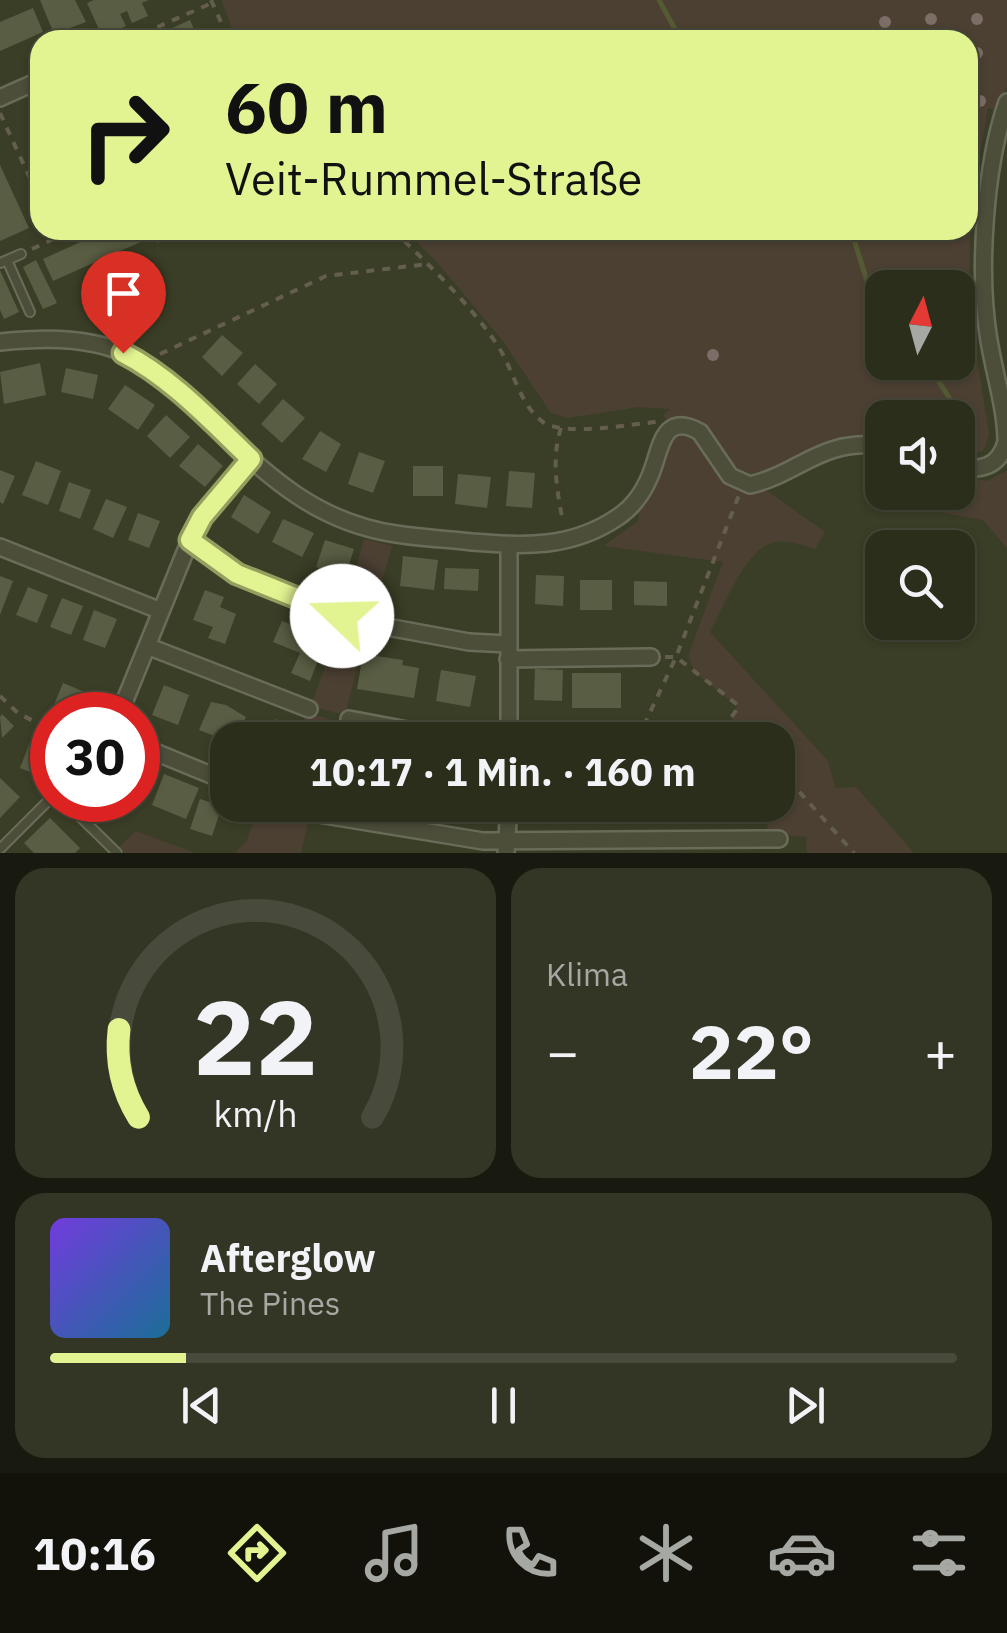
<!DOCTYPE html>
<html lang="de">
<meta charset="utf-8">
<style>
:root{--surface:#2c2e1c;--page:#343625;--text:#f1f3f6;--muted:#a6a8a3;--line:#484a3b;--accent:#e2f392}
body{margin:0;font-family:"IBM Plex Sans",sans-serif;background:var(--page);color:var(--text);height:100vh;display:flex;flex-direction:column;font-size:38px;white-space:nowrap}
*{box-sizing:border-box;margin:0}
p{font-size:32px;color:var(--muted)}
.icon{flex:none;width:55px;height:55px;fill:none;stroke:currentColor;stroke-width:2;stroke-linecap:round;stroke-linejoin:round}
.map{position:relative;height:853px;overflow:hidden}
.panel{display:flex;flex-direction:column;gap:15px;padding:15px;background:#18190f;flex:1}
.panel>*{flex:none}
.top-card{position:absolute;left:30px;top:30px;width:948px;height:210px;border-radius:30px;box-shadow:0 2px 8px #0004,0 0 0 2px var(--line);background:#e2f392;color:#111;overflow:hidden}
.needle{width:65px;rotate:6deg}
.controls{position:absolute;left:865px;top:270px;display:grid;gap:20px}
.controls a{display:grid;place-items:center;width:110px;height:110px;border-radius:20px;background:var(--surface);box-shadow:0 2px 8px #0004,0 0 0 2px var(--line);font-size:50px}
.speed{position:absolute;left:30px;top:692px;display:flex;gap:20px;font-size:50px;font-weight:700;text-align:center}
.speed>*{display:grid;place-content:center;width:130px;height:130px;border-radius:50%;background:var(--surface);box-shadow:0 2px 8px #0004,0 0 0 2px var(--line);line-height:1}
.speed .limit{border:15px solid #d22;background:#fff;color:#111}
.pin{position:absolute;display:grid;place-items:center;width:85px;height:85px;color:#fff;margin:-102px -42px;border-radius:50% 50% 50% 0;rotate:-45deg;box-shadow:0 0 10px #0007}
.pin .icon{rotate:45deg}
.me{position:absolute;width:110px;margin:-55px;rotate:291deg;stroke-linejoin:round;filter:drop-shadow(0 0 8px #0008)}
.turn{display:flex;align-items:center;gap:35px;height:210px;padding:0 30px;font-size:45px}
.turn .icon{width:130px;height:130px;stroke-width:2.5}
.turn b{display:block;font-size:70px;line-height:85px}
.big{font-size:75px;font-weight:700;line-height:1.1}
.panel .card{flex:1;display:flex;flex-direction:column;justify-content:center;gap:15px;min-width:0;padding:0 35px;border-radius:30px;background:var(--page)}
.panel .dial{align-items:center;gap:0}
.dial svg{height:260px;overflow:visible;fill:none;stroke:var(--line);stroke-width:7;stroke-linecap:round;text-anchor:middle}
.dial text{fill:var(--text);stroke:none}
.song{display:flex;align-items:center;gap:30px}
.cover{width:120px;height:120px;border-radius:15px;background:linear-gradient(135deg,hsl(260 70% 55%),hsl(200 70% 35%))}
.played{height:10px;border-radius:5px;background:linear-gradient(90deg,var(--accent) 15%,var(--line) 15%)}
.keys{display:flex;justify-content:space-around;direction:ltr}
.heat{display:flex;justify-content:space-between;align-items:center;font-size:55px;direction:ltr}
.panel .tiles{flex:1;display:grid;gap:15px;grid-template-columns:1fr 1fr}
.card:last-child{grid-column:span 2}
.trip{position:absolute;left:210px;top:722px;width:585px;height:100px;border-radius:30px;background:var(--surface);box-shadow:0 2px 8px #0004,0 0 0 2px var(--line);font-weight:700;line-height:100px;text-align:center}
.tabs{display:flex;height:160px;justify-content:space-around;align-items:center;background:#12120b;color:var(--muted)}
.tabs .icon{width:70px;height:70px}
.tabs .current{color:var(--accent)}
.tabs b{font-size:45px;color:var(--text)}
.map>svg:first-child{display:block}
</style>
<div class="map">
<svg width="1007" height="853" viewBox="0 0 1007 853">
<rect width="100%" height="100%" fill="#3b3e26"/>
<!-- green -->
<path fill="#4c4033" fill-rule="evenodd" d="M221 0H1007V87L997 110 988 108 970 212 969 308 989 435 983 451 975 453 958 447V418H882V439L866 436 840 439 757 473 767 491 825 532 815 549C802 545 789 540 775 542 746 547 723 608 710 632L828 761 835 788 856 787 914 853H807L806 837 768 834 766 805H778V740H751L731 718 737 706 695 672 688 656 723 562 604 546 638 521 640 504 660 470 673 435C690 435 703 446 719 451L669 422 663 415 670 409 639 407 568 418 551 413 503 341 435 260 405 230H968V40H237ZM882 288H958V362H882Z
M1007 471V548L983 520 934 511 918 513 907 498 909 493 958 492V475L987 481Z
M364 539 392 546 371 619 344 611Z
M342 620 367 628 345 715 311 706Z
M307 713 345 723 341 740H295Z
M261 805 281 808 282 805H312L301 853H235L246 842Z
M136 831 195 853H125L119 847Z"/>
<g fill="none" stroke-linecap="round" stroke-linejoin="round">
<!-- stream -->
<path stroke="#545a33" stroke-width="5" d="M659 0 681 40
M851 230 866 278 882 309
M926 362 973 434"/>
</g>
<!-- building -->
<path fill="#595d43" d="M40 0H75L86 22 54 34Z
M94 0H149L142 3 148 16 132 23 127 11 120 14 126 26 102 36 87 3Z
M33 8 43 32 0 51V22Z
M190 20 199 40H156L154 36Z
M0 165 29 228 0 241Z
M107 230H140L145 240 53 281 43 259Z
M152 230H187L157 243Z
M36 260 57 303 43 309 23 267Z
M0 270 19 312 4 319 0 310Z
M222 335 243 353 222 376 202 357Z
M40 363 46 395 4 404 0 372Z
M255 364 277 384 259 404 237 384Z
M66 368 98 375 93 399 61 392Z
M125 385 155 405 138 430 108 409Z
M283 399 305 418 282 443 261 424Z
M166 415 190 437 170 458 147 436Z
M320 431 341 444 326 472 302 459Z
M198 444 223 466 205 487 179 466Z
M359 452 385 461 373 493 348 484Z
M36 461 61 471 48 505 22 495Z
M413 466H443V496H413Z
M0 470 15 476 3 504 0 502Z
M509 471 535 473 532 508 506 506Z
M458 474 491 477 487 508 455 504Z
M69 482 91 490 80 519 59 511Z
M244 495 271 512 258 534 231 517Z
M106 499 127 507 113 538 93 529Z
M138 513 160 521 149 548 128 540Z
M283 519 314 533 302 557 272 542Z
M325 540 354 549 345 577 316 567Z
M403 556 438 560 434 590 400 586Z
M445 568 479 569 478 591 444 589Z
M536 575 564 576 563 606 535 604Z
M0 576 13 581 0 615Z
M580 580H612V610H580Z
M634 581 667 582V606L634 605Z
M28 587 48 595 37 623 16 615Z
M205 590 224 597 220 607 236 614 225 644 208 638 213 627 193 620Z
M62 598 83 606 71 635 50 627Z
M94 610 117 619 105 648 83 640Z
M282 621 308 631 304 640 323 648 310 681 291 673 300 653 273 642Z
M363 654 403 660 402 665 419 668 414 698 357 689Z
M535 669 563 670 562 701 534 700Z
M441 670 476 676 470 707 436 701Z
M572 673H621V708H572Z
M63 683 92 695 83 715 54 705Z
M164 685 189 695 178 725 152 715Z
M211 702 226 705 246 717 235 740 228 741 199 730Z
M2 714 14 726 2 738 0 717Z
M276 719 296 728 291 740H267Z
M676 725 705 726V740H675Z
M32 737 52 745 49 780 20 768Z
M164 774 199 788 186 819 152 805Z
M0 778 20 797 0 818Z
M200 799 222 806 212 836 190 829Z
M50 818 80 848 75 853H34L24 843Z"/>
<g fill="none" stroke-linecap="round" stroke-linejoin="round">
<!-- service casing -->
<g stroke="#696c58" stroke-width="12">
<path id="service" d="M7 260 30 312
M0 263 21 254
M63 800 117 853
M0 849 52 797"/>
</g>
<!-- minor casing -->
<g stroke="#696c58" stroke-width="20">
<path id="minor" d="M0 98 40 80
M0 342C46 337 100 336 141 362 160 374 177 391 194 406 257 464 306 521 396 534 421 538 446 539 472 542 525 546 571 549 618 517 633 507 643 493 650 476 661 451 661 410 700 432L730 476 750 485C800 473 822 438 882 446
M958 467C981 471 999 467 1006 442 1006 407 993 370 988 334 978 268 985 165 1007 102
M190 540 237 574 342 616
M0 547 161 611
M371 624 469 642 508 644
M147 646 309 709
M508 659 651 657
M119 715 190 540 203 517 251 459
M349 719 450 738 509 739
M509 740V545
M138 745 228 782
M312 813 483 841 779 839
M506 853 509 805"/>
</g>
<!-- path -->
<path stroke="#645e4f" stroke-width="4" stroke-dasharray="8 8" stroke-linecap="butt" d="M211 0 229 40
M128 40 212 3
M0 113 40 200
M393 230C429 265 468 302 496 343 513 367 519 405 543 422 564 437 630 424 657 422
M32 249 73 230
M160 354 326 276 428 264
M561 428C551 459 557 491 563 522
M665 657H676L739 706 731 718 752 740
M0 696 18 713 52 731
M637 740 676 657 739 495
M778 768 854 853"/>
<!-- service -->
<use href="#service" stroke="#4c4e3a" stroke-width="8"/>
<!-- minor -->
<use href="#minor" stroke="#4c4e3a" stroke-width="15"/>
</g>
<!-- trees -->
<g fill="#7c6d66">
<circle cx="931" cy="19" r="6"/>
<circle cx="977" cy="19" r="6"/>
<circle cx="885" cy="22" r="6"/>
<circle cx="977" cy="53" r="6"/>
<circle cx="980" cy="101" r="6"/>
<circle cx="713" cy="355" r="6"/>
</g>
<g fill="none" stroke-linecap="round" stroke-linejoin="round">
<!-- route casing -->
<g stroke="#939e5f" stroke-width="25">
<path id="route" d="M123 353C172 378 212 422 251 459L202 517 190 540 237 574 342 616"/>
</g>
<!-- route -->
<use href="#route" stroke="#e2f392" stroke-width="18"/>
</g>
</svg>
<div class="controls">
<a><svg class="needle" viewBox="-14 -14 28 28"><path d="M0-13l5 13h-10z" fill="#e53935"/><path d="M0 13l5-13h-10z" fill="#a6a8a3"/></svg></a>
<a><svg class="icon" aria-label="sound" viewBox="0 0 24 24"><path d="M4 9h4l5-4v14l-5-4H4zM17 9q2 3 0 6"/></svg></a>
<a><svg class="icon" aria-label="search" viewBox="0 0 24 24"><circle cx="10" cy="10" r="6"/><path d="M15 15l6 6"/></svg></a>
</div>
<div class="speed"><div class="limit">30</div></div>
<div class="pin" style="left:123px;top:353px;background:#d93025"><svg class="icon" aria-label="arrive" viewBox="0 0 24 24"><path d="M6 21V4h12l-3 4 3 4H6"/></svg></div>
<svg class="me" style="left:342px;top:616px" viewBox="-20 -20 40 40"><circle r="19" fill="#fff"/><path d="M0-13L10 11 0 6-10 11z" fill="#e2f392"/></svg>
<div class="trip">10:17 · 1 Min. · 160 m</div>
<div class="top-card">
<div class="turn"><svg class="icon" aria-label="right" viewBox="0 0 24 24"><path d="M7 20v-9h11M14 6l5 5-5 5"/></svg><div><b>60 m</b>Veit-Rummel-Straße</div></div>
</div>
</div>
<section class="panel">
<div class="tiles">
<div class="card dial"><svg viewBox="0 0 100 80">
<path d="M14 69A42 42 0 1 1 86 69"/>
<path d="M14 69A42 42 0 0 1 8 42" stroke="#e2f392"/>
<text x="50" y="56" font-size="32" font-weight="700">22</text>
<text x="50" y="72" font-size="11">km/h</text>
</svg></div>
<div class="card"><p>Klima</p>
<div class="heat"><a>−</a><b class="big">22°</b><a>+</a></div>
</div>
<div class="card">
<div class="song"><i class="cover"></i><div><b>Afterglow</b><p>The Pines</p></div></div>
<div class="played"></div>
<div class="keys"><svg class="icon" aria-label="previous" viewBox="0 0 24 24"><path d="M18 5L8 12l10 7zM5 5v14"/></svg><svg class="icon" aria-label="pause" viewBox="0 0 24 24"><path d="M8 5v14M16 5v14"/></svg><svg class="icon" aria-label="next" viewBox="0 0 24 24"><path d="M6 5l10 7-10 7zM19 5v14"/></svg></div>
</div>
</div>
</section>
<nav class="tabs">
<b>10:16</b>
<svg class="icon current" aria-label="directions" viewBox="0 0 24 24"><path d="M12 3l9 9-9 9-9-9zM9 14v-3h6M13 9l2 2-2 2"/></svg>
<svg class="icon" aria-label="music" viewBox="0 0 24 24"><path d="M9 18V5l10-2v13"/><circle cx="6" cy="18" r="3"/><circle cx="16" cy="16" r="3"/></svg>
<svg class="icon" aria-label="phone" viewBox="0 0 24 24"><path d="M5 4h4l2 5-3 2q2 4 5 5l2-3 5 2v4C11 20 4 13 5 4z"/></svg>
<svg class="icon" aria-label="climate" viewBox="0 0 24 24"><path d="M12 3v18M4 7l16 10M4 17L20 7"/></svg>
<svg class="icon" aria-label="car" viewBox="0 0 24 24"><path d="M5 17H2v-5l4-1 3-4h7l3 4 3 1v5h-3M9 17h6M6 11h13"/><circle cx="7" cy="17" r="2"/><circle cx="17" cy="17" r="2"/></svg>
<svg class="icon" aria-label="filters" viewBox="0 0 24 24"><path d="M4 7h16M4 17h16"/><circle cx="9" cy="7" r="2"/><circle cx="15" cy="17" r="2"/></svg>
</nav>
